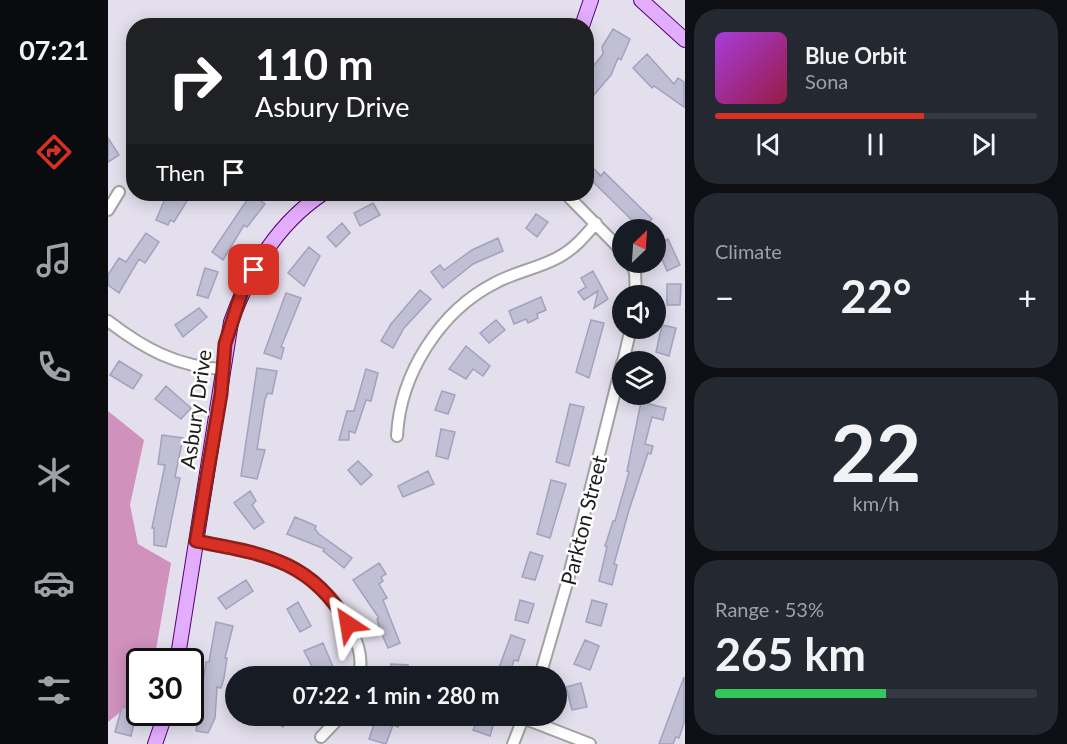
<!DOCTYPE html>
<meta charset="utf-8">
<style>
:root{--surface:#171b24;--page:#242831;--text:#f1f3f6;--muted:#9ea1a6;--line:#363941;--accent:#d93025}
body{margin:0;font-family:Lato,sans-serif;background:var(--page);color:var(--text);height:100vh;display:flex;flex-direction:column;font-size:22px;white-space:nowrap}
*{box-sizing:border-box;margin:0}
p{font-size:20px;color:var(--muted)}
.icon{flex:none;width:33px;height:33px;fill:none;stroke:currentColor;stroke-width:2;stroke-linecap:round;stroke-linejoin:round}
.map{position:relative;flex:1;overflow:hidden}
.sheet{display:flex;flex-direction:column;gap:9px;padding:9px;background:#0d0f14;width:382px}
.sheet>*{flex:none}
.guide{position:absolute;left:18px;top:18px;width:468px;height:183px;border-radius:24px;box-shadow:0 3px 15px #0003;background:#202124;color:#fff;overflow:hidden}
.needle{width:39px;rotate:25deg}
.fabs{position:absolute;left:504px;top:219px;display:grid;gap:12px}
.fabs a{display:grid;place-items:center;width:54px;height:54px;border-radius:50%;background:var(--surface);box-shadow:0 3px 15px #0003;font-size:30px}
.speed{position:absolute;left:18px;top:648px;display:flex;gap:12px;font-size:30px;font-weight:700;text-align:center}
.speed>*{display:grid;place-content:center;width:78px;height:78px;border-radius:50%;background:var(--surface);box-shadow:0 3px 15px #0003;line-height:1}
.speed .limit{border:3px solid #111;border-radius:9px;background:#fff;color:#111}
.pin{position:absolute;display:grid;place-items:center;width:51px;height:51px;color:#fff;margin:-26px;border-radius:12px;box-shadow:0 3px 9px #0006}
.me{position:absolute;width:66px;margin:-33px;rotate:327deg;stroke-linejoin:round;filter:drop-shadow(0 0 4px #0008)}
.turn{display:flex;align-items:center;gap:21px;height:126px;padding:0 30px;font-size:27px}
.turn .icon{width:78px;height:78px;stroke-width:2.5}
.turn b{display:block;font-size:42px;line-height:51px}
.then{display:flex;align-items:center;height:57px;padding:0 30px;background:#0003;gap:12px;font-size:22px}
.big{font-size:45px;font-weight:700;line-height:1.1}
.sheet .tile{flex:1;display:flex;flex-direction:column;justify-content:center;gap:9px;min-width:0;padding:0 21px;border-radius:24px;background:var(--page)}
.sheet .dial{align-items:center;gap:0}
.dial b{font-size:78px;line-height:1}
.song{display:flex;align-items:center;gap:18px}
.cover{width:72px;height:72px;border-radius:9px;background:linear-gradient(135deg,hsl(280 70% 55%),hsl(340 70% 35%))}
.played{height:6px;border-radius:3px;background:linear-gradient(90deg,var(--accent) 65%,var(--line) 65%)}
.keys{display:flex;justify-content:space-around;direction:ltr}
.heat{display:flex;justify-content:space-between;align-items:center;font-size:33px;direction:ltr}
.charge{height:9px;border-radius:4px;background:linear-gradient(90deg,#34c759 53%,var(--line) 0)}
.trip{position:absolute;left:117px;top:666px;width:342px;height:60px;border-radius:30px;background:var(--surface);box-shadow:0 3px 15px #0003;font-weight:700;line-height:60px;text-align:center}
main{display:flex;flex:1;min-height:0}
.dock{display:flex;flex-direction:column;width:108px;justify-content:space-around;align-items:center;background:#090b0e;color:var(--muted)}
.dock .icon{width:42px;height:42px}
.dock .active{color:var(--accent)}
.dock b{font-size:27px;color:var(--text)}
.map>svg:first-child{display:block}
</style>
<main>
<nav class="dock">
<b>07:21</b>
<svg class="icon active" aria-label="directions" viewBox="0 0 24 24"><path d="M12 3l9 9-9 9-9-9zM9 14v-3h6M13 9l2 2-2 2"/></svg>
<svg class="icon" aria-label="music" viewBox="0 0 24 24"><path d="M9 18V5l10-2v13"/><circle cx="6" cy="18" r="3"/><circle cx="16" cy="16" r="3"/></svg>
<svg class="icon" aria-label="phone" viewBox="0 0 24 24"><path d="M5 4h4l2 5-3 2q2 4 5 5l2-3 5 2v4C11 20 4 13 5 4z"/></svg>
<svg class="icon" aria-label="climate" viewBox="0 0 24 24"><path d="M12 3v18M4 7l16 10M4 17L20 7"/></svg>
<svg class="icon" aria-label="car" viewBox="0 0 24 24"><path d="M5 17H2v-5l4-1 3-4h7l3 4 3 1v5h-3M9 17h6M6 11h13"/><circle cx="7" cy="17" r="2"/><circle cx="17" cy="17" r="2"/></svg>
<svg class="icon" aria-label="filters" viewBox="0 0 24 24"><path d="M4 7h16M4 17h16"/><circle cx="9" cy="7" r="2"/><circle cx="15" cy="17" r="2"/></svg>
</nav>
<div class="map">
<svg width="577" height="744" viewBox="0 0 577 744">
<rect width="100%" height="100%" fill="#e3dfed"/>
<!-- forest -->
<path fill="#d091bc" d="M0 411 36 440 22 505 30 544 63 563 46 661 32 662 31 697 0 722Z"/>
<!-- building -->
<path fill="#c0bfd4" stroke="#a2a1c0" stroke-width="1.5" d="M505 29 522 39 513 60 510 58 503 75 485 96 478 90V75L495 54 494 47Z
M539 54 566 84 570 78 576 82V107L546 86 544 88 525 68Z
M0 138 11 155 0 162Z
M478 161 493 176 496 172 544 219 534 230 478 175Z
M59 194 79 201 66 222 62 220 60 225 48 220Z
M143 194 157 204 139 227 136 225 115 260 104 252Z
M265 203 272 215 252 226 246 213Z
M428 214 440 222 429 237 418 228Z
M234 223 242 233 228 247 219 237Z
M38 233 51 242 37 263 31 259 11 293 0 285V275L11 258 18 262Z
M390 238 395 251 365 264 335 288 323 272 332 265 336 270 364 250Z
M560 239 572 265 559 271 548 244Z
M201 247 212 256 196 286 180 273Z
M97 268 110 272 100 298 89 295Z
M485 271 500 299 486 308 490 291 476 300 470 292 478 287 473 278Z
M559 284H573L572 305H559Z
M312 290 323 299 296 328 285 348 273 341 283 324Z
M178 293 193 298 173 347 176 348 173 359 156 353Z
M433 297 438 310 429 314 430 318 420 323 418 319 406 324 401 311Z
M91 308 99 317 75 337 67 325Z
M388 320 397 330 381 343 372 333Z
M483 320 496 323 481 378 468 372Z
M554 325 568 328 561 356 548 352Z
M358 346 382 366 375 376 365 369 358 379 341 369Z
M11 361 34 375 25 389 2 375Z
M149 368 169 371 164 394 160 393 157 399 149 449 157 450 149 479 133 476Z
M258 369 270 373 263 401 258 400 247 433 241 431V440H231L239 411H246Z
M58 386 83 408 73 419 47 399Z
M334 391 347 395 340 414 327 410Z
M533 402 558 408 555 420 544 417 537 444 545 446 543 454 540 453 521 510 506 564 509 565 504 585 491 581 499 547 497 546 505 521H507L521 472 519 471Z
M462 404 476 407 461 466 448 462Z
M333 429 347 432 340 459 328 456Z
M54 435 75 438 67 477 72 478 58 547 46 545V528H44L57 465 50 464Z
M250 461 264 475 253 485 240 470Z
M320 471 326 484 295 497 290 486Z
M443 480 458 484 442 538 429 534Z
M142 491 148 501 144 505 156 522 146 529 126 503Z
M187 517 208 526 207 529 211 534 244 558 236 568 215 551 217 549 179 534Z
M422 552 435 556 427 580 414 577Z
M271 563 278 574 273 577 275 581 271 584 279 598 275 600 292 643 280 648 272 630 269 619 271 618 245 580Z
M138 580 145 591 118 609 110 598Z
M412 600 426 604 420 623 407 620Z
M484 600 499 604 493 626 478 622Z
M190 602 203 626 192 632 179 609Z
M108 622 125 626 117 658H119L116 678 113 688 109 687 107 718 100 733 88 731 98 662H101Z
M403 635 417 640 410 661 406 660 401 676H388Z
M477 640 491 646 482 670 466 664Z
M215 643 228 674 223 676H209L196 651Z
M283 664 300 665 299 676H282Z
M576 677V723L571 738 568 737 565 744H551Z
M473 683 479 707 464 710 458 687Z
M14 707 29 711 23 736 7 732Z
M159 716H183L175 727Z
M269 716H294L290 727 285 725 278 744 261 739Z
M371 716H388L382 736 365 730Z"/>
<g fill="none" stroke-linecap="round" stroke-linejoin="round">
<!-- street casing -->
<g stroke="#a2a2a2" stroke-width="14">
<path id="street" d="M458 194 514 251
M0 210 11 192
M522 262 527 272 528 296
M0 321C35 348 69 367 115 369
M515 362 523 328
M289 436C292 374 332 311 387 283 407 272 431 268 451 257 466 249 477 236 488 223
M88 541C151 554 203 559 238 620 248 639 256 654 251 676
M432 676 459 583 514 363
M415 718 482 744
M213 737 233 716
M405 744 416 716"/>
</g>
<!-- secondary casing -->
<g stroke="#540074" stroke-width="16">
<path id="secondary" d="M533 0 577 40
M474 26 483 0
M69 662 123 322C141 271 168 225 214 194
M47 744 58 712"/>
</g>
<!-- street -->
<use href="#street" stroke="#fff" stroke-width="10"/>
<!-- secondary -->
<use href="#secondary" stroke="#e3adfe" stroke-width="14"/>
</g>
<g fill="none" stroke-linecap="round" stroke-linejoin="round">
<!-- route casing -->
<g stroke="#8d1f18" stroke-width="15">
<path id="route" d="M146 270 134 291 117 344 113 394 88 541C156 554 203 560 240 624"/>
</g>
<!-- route -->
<use href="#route" stroke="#d93025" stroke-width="10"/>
</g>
<g text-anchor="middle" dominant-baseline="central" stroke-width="5" stroke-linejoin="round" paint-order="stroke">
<!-- street labels -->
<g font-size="21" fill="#1b1b1b" stroke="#fff">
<text transform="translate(87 409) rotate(-82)">Asbury Drive</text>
<text transform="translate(475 520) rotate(-76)">Parkton Street</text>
</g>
</g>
</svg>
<div class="fabs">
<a><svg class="needle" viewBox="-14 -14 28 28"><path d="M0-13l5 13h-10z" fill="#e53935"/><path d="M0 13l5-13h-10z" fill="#9ea1a6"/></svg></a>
<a><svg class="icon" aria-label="sound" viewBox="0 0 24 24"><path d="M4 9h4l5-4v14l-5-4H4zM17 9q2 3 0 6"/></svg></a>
<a><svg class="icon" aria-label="layers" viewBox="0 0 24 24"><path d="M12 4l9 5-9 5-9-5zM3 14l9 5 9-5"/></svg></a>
</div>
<div class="speed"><div class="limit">30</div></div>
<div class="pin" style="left:146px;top:270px;background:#d93025"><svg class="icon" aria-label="arrive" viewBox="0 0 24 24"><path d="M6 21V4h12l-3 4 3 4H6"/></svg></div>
<svg class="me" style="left:240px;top:624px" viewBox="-20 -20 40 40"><path d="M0-17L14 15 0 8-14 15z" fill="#d93025" stroke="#fff" stroke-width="4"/></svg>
<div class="trip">07:22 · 1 min · 280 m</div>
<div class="guide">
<div class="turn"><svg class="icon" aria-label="right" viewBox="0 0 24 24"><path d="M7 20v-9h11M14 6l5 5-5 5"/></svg><div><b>110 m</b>Asbury Drive</div></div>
<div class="then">Then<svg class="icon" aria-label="arrive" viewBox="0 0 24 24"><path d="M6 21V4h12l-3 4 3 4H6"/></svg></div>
</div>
</div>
<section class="sheet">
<div class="tile">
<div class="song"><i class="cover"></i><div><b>Blue Orbit</b><p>Sona</p></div></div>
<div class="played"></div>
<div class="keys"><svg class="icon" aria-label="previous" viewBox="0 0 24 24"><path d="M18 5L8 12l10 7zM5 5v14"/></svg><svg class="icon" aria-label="pause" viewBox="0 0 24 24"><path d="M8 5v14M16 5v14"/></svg><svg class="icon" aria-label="next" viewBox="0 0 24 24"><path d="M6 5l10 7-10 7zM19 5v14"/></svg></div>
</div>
<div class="tile"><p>Climate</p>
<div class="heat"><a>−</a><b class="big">22°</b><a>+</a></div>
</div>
<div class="tile dial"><b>22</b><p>km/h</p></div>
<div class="tile"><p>Range · 53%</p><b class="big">265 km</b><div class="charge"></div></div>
</section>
</main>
